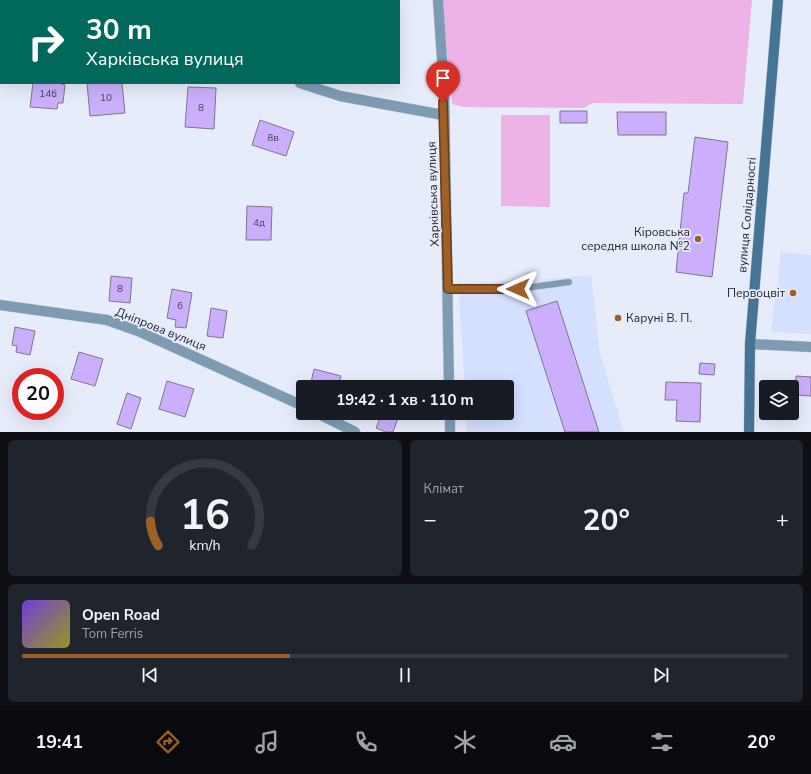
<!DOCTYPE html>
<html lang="uk">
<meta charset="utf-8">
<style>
:root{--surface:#171b24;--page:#20242c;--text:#f1f3f6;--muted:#9ea1a6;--line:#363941;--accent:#9f6027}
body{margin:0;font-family:"Nunito Sans",sans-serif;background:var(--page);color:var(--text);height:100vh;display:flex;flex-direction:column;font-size:15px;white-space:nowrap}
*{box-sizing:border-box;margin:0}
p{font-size:13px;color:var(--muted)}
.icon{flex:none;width:22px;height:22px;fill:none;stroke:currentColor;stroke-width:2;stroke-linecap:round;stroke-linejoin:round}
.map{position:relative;height:432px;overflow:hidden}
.sheet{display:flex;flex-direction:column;gap:8px;padding:8px;background:#0d0f14;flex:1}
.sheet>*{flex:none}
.hud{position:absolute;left:0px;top:0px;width:400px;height:84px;box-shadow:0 4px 16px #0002;background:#00695c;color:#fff;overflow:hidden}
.controls{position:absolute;left:759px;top:380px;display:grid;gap:8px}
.controls a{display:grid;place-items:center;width:40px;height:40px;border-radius:4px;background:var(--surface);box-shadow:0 4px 16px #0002;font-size:20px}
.speed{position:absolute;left:12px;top:368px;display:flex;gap:8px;font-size:20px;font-weight:700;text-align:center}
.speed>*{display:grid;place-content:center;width:52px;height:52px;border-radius:50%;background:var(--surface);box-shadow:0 4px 16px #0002;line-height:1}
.speed .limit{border:6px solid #d22;background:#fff;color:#111}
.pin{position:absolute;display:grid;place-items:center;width:34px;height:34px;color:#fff;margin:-41px -17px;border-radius:50% 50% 50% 0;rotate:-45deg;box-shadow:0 0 4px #0007}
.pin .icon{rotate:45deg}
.me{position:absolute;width:44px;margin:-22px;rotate:270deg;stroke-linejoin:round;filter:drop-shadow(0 0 3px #0008)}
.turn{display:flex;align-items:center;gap:14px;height:84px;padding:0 20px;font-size:18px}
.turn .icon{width:52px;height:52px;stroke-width:2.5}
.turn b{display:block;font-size:28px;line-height:34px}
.big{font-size:30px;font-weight:700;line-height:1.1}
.sheet .tile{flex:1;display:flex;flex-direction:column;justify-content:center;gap:6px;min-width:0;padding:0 14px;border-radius:6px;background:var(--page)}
.sheet .dial{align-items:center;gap:0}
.dial svg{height:104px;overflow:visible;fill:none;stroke:var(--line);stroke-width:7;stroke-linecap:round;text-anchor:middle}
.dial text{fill:var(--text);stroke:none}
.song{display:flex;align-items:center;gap:12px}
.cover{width:48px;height:48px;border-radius:6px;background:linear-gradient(135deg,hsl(260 70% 55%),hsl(60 70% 35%))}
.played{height:4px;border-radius:2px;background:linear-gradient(90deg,var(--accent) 35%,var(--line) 35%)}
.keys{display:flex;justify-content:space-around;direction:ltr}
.heat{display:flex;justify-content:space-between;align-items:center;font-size:22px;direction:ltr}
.sheet .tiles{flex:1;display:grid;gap:8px;grid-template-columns:1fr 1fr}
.tile:last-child{grid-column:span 2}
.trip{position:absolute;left:296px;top:380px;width:218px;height:40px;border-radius:4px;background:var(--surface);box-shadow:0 4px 16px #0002;font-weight:700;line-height:40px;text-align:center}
.dock{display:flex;height:64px;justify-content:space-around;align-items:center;background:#090b0e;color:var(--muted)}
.dock .icon{width:28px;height:28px}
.dock .on{color:var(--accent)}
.dock b{font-size:18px;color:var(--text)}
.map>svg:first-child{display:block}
</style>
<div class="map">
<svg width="811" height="432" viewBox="0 0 811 432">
<rect width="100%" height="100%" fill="#e7ecfb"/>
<!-- built -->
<path fill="#d5dffe" d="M781 252 811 255V334L771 332Z
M591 275 600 353 624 432H467L466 413H507V387H465L458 283 523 281Z"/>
<!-- green -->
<path fill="#edb2e6" d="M442 0H752L743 104 592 103 584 108 463 107 452 104Z
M501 115H550V207L501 206Z"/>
<!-- building -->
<path fill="#cbaffc" stroke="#7e778c" d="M33 83H59L65 85 63 103H58L57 109 30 107Z
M87 83H122L125 113 90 116Z
M188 87 216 88 214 129 185 127Z
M560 111H587V123H560Z
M617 112H666V135H618Z
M260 120 294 132 286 156 252 145Z
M695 137 728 142 712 277 676 272 684 193H688Z
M247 206 272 207 271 240H246Z
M111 276 132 278 130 303 109 301Z
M172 289 192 293 186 328 175 327 176 320 167 318Z
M557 301 599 432H565L526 311Z
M211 308 227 311 223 338 207 336Z
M15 327 35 331 30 355 16 352 17 346 12 345Z
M79 352 103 359 95 386 71 379Z
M700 363 715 364 714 375 699 374Z
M314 369 341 376 338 387H310Z
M796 376 811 377V396L795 395Z
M167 381 194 389 185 417 159 409Z
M666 382 701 383 700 422 676 421 677 400H665Z
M127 393 141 398 131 429 117 424Z
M382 413H400L393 432H386L376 428Z"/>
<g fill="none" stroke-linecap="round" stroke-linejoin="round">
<!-- service casing -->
<g stroke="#c3c7d5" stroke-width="7">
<path id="service" d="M18 0 19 1
M260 1V0
M448 289H518L569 282"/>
</g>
<!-- minor casing -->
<g stroke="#c3c7d5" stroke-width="11">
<path id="minor" d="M438 0 444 89 449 387
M0 27H1
M300 83 340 96 443 115
M0 305 107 320 138 331 303 406
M750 344 811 347
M317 413 355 432
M450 432V413"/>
</g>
<!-- secondary casing -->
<g stroke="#c3c7d5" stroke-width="11">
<path id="secondary" d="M749 432 750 344 778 0"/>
</g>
<!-- service -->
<use href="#service" stroke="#7d9cb4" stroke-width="6"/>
<!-- minor -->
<use href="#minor" stroke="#7d9cb4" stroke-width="10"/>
<!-- secondary -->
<use href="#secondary" stroke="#457497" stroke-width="10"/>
</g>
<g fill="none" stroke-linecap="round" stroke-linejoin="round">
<!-- route casing -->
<g stroke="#673e19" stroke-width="10">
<path id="route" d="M443 102 448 289H518"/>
</g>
<!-- route -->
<use href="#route" stroke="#9f6027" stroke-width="7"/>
</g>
<!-- markers -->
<g fill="#9f6027" stroke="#e7ecfb" stroke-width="1.5">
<circle cx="698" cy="239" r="4"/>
<circle cx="793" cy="293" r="4"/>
<circle cx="618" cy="318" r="4"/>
</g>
<g text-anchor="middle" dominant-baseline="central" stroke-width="3.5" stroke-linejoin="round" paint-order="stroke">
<!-- number labels -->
<g font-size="10" fill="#49445e">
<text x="48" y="94">14б</text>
<text x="106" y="98">10</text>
<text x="201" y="108">8</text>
<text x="273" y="138">8в</text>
<text x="259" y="223">4д</text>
<text x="120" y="289">8</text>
<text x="180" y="306">6</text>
</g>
<!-- street labels -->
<g font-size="12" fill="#1e2129" stroke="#e7ecfb">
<text transform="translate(433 194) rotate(-92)">Харківська вулиця</text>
<text transform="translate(747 215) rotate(-85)">вулиця Солідарності</text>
<text transform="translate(161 329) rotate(22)">Дніпрова вулиця</text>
</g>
<!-- poi labels -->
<g font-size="12" fill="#1e2129" stroke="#e7ecfb" text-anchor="end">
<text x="690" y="232">Кіровська<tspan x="690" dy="14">середня школа №2</tspan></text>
<text x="785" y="293">Первоцвіт</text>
<text x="626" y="318" text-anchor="start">Каруні В. П.</text>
</g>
</g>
</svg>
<div class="controls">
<a><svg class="icon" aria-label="layers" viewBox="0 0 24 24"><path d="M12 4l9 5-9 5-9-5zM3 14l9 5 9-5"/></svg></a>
</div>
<div class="speed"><div class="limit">20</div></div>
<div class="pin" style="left:443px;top:102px;background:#d93025"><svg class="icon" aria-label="arrive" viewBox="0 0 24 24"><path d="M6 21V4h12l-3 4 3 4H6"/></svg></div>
<svg class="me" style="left:518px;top:289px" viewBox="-20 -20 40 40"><path d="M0-17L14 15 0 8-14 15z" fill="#9f6027" stroke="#fff" stroke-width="4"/></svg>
<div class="trip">19:42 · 1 хв · 110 m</div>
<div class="hud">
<div class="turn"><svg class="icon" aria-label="right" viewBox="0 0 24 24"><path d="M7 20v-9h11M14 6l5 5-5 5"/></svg><div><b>30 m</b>Харківська вулиця</div></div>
</div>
</div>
<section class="sheet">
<div class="tiles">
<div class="tile dial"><svg viewBox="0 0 100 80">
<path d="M14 69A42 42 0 1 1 86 69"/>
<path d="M14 69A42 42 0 0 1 8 50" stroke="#9f6027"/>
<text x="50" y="56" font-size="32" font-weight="700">16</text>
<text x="50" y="72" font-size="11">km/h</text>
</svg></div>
<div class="tile"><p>Клімат</p>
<div class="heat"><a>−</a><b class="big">20°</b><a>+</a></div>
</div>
<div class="tile">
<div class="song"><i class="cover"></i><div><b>Open Road</b><p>Tom Ferris</p></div></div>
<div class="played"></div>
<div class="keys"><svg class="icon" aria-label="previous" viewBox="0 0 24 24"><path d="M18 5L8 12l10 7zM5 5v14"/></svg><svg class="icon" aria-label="pause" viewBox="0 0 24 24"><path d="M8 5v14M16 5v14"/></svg><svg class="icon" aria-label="next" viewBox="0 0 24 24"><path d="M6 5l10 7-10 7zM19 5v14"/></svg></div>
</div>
</div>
</section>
<nav class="dock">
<b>19:41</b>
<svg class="icon on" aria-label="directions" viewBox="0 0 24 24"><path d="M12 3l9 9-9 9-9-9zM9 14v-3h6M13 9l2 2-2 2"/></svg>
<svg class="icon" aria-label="music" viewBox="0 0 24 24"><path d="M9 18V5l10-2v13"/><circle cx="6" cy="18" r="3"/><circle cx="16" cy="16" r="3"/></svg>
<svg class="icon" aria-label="phone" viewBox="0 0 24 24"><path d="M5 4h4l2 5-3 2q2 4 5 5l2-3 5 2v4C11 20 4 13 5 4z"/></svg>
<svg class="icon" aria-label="climate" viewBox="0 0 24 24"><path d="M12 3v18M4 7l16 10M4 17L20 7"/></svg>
<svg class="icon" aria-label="car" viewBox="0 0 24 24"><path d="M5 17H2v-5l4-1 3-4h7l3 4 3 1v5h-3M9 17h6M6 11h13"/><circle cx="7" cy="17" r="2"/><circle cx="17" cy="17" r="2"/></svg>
<svg class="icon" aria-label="filters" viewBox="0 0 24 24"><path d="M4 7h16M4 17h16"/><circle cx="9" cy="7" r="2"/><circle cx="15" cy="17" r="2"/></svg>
<b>20°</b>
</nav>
